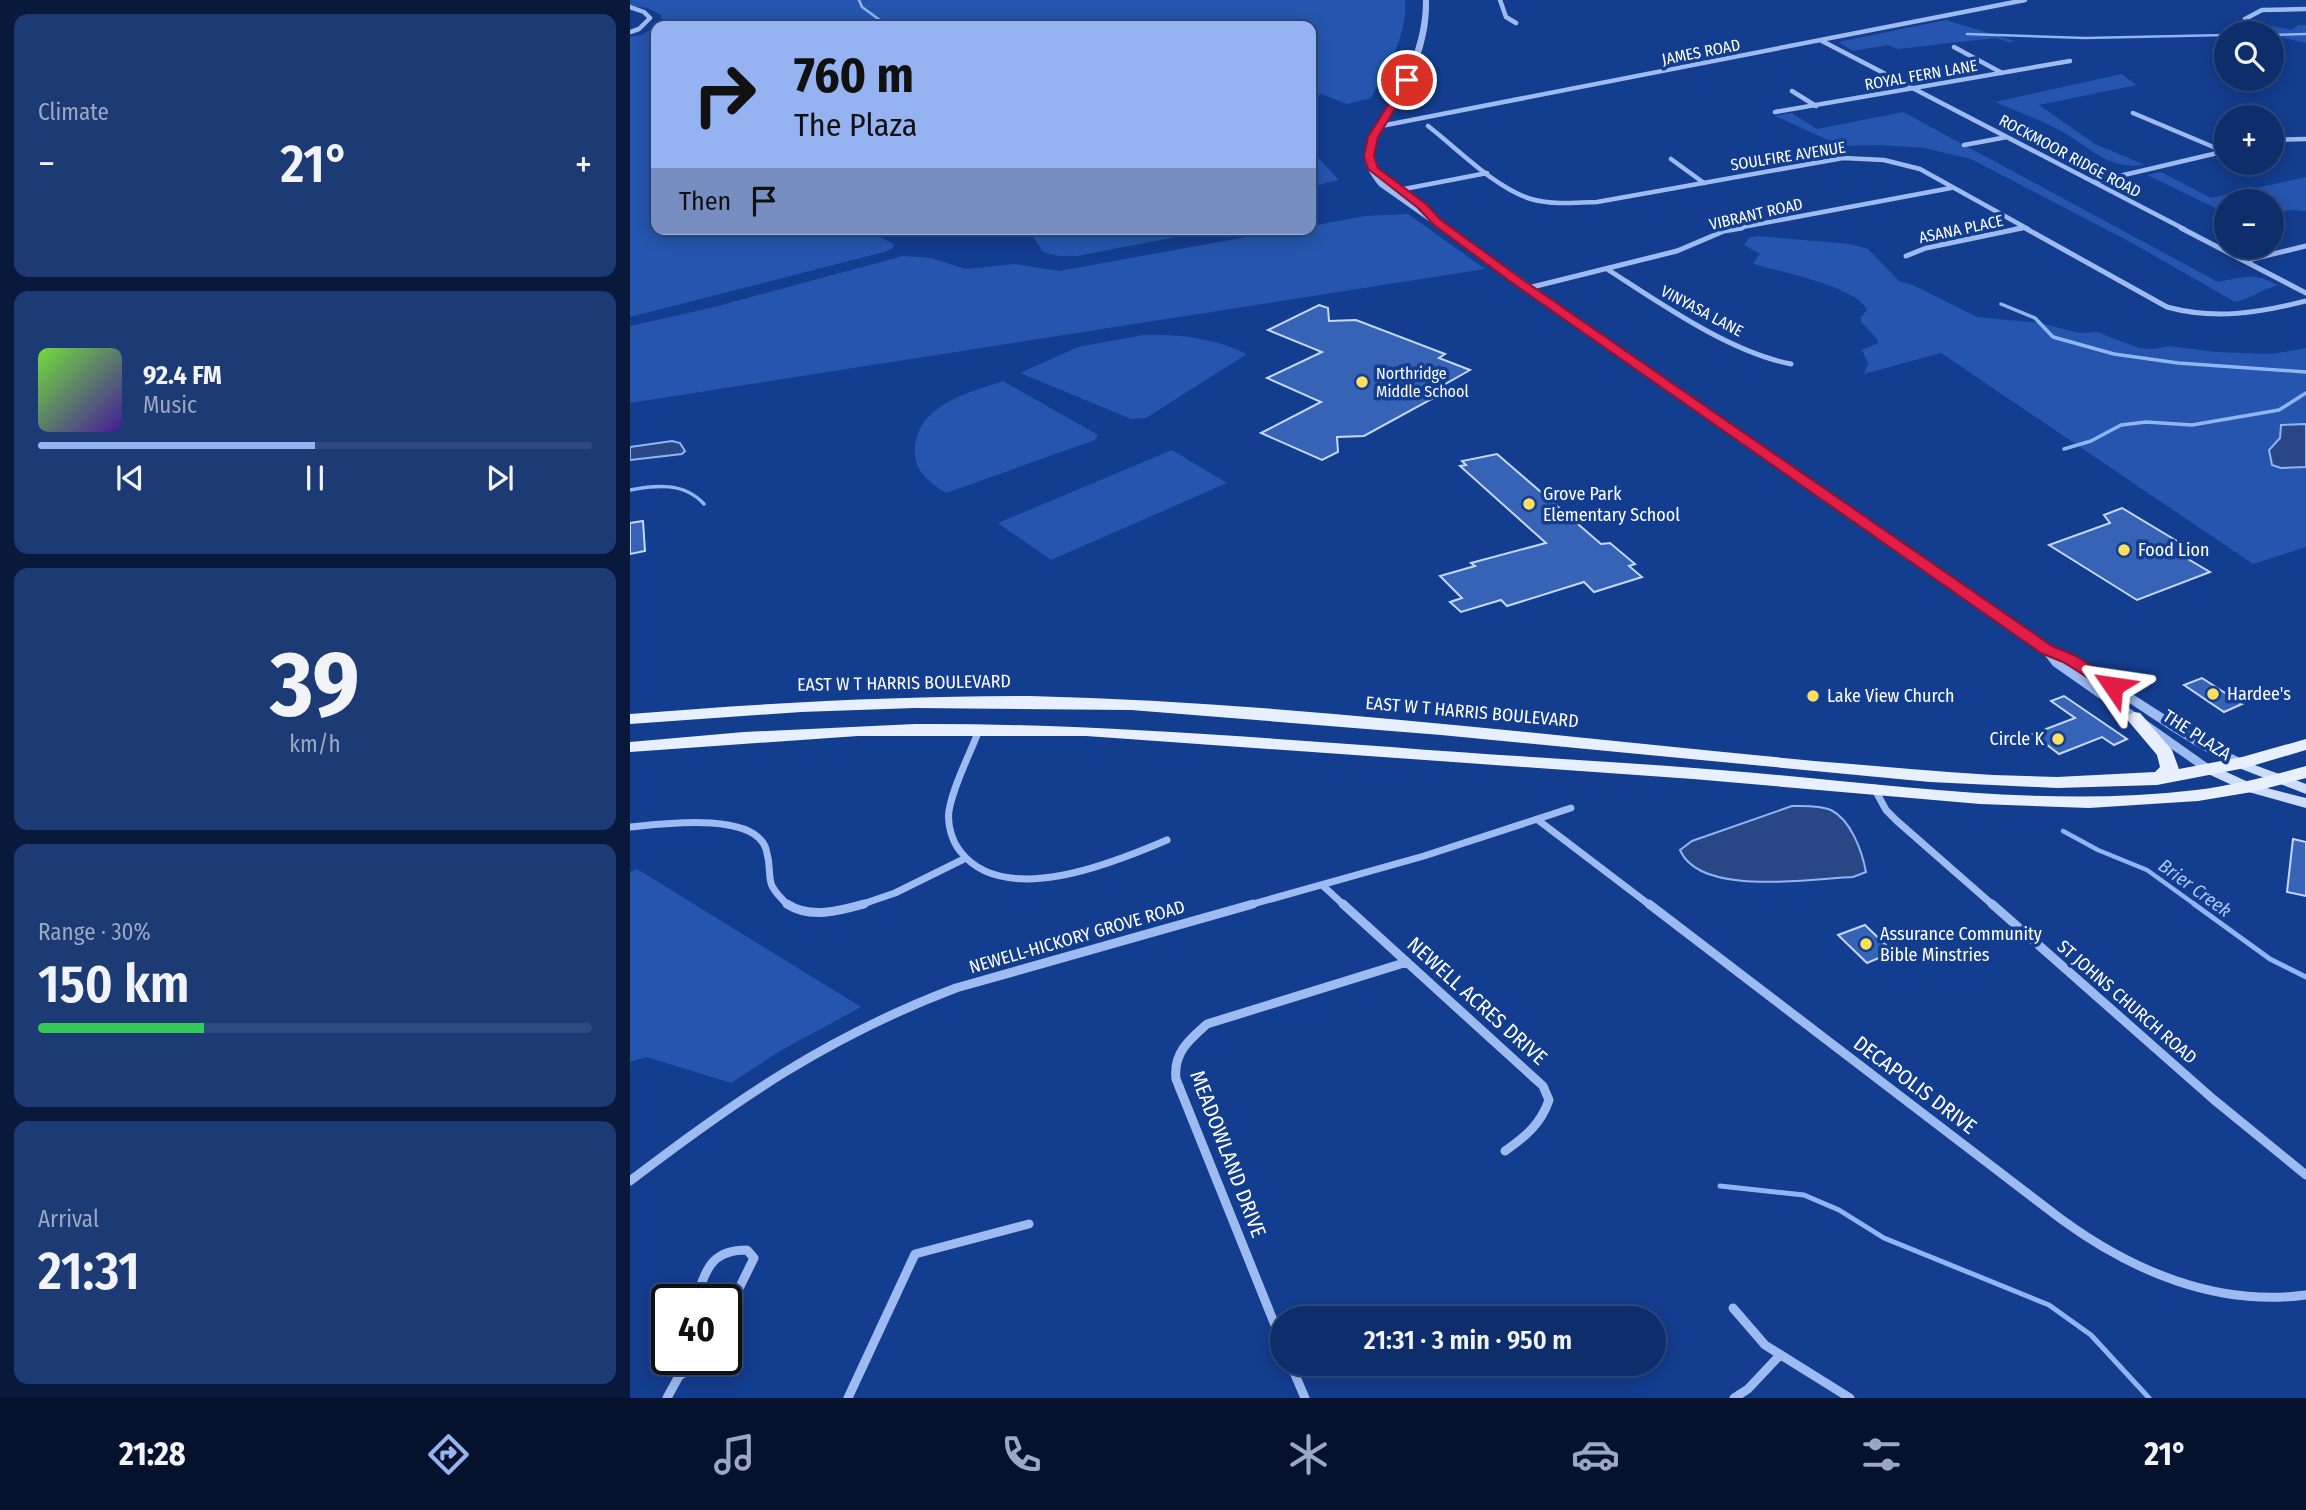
<!DOCTYPE html>
<meta charset="utf-8">
<style>
:root{--surface:#0e2e6b;--page:#1c3a73;--text:#f1f3f6;--muted:#9ba8c1;--line:#2e4a7e;--accent:#95b2f1}
body{margin:0;font-family:"Fira Sans Condensed",sans-serif;background:var(--page);color:var(--text);height:100vh;display:flex;flex-direction:column;font-size:26px;white-space:nowrap}
*{box-sizing:border-box;margin:0}
p{font-size:23px;color:var(--muted)}
.icon{flex:none;width:38px;height:38px;fill:none;stroke:currentColor;stroke-width:2;stroke-linecap:round;stroke-linejoin:round}
.map{position:relative;flex:1;overflow:hidden}
.details{display:flex;flex-direction:column;gap:14px;padding:14px;background:#08193b;width:630px}
.details>*{flex:none}
.hud{position:absolute;left:21px;top:21px;width:665px;height:214px;border-radius:14px;box-shadow:0 4px 18px #0003,0 0 0 2px var(--line);background:#95b2f1;color:#111;overflow:hidden}
.tools{position:absolute;left:1584px;top:21px;display:grid;gap:14px}
.tools a{display:grid;place-items:center;width:70px;height:70px;border-radius:50%;background:var(--surface);box-shadow:0 4px 18px #0003,0 0 0 2px var(--line);font-size:35px}
.speed{position:absolute;left:21px;top:1284px;display:flex;gap:14px;font-size:35px;font-weight:700;text-align:center}
.speed>*{display:grid;place-content:center;width:91px;height:91px;border-radius:50%;background:var(--surface);box-shadow:0 4px 18px #0003,0 0 0 2px var(--line);line-height:1}
.speed .limit{border:4px solid #111;border-radius:10px;background:#fff;color:#111}
.pin{position:absolute;display:grid;place-items:center;width:60px;height:60px;color:#fff;margin:-30px;border:4px solid #fff;border-radius:50%;box-shadow:0 2px 7px #0007}
.me{position:absolute;width:77px;margin:-38px;rotate:302deg;stroke-linejoin:round;filter:drop-shadow(0 0 5px #0008)}
.turn{display:flex;align-items:center;gap:24px;height:147px;padding:0 28px;font-size:32px}
.turn .icon{width:91px;height:91px;stroke-width:2.5}
.turn b{display:block;font-size:49px;line-height:60px}
.then{display:flex;align-items:center;height:66px;padding:0 28px;background:#0003;gap:14px;font-size:26px}
.big{font-size:52px;font-weight:600;line-height:1.1}
.details .tile{flex:1;display:flex;flex-direction:column;justify-content:center;gap:10px;min-width:0;padding:0 24px;border-radius:14px;background:var(--page)}
.details .dial{align-items:center;gap:0}
.dial b{font-size:91px;line-height:1}
.song{display:flex;align-items:center;gap:21px}
.cover{width:84px;height:84px;border-radius:10px;background:linear-gradient(135deg,hsl(100 70% 55%),hsl(260 70% 35%))}
.played{height:7px;border-radius:4px;background:linear-gradient(90deg,var(--accent) 50%,var(--line) 50%)}
.keys{display:flex;justify-content:space-around;direction:ltr}
.heat{display:flex;justify-content:space-between;align-items:center;font-size:38px;direction:ltr}
.charge{height:10px;border-radius:5px;background:linear-gradient(90deg,#34c759 30%,var(--line) 0)}
.trip{position:absolute;left:640px;top:1306px;width:396px;height:70px;border-radius:35px;background:var(--surface);box-shadow:0 4px 18px #0003,0 0 0 2px var(--line);font-weight:600;line-height:70px;text-align:center}
.dock{display:flex;height:112px;justify-content:space-around;align-items:center;background:#06122b;color:var(--muted)}
.dock .icon{width:49px;height:49px}
.dock .active{color:var(--accent)}
.dock b{font-size:32px;color:var(--text)}
main{display:flex;flex:1;min-height:0}
.map>svg:first-child{display:block}
</style>
<main>
<section class="details">
<div class="tile"><p>Climate</p>
<div class="heat"><a>−</a><b class="big">21°</b><a>+</a></div>
</div>
<div class="tile">
<div class="song"><i class="cover"></i><div><b>92.4 FM</b><p>Music</p></div></div>
<div class="played"></div>
<div class="keys"><svg class="icon" aria-label="previous" viewBox="0 0 24 24"><path d="M18 5L8 12l10 7zM5 5v14"/></svg><svg class="icon" aria-label="pause" viewBox="0 0 24 24"><path d="M8 5v14M16 5v14"/></svg><svg class="icon" aria-label="next" viewBox="0 0 24 24"><path d="M6 5l10 7-10 7zM19 5v14"/></svg></div>
</div>
<div class="tile dial"><b>39</b><p>km/h</p></div>
<div class="tile"><p>Range · 30%</p><b class="big">150 km</b><div class="charge"></div></div>
<div class="tile"><p>Arrival</p><b class="big">21:31</b></div>
</section>
<div class="map">
<svg width="1676" height="1398" viewBox="0 0 1676 1398">
<rect width="100%" height="100%" fill="#133d8f"/>
<!-- green -->
<path fill="#2555ae" d="M0 0H775C778 35 757 68 741 98L717 104 692 94 681 98V26H26V229H254L248 230 245 234 264 244 263 248 254 252 0 317V37L12 35 32 21 31 15 18 8 0 6Z
M1316 20 1385 41 1380 42 1365 38 1268 49 1258 45 1223 51 1208 42Z
M1668 25H1676V43L1634 33 1643 26 1662 30Z
M1492 74 1506 85 1409 105 1465 144 1515 165C1478 170 1461 148 1431 131 1410 120 1387 111 1365 102Z
M1273 112 1588 282C1613 277 1624 272 1648 285 1632 290 1620 299 1605 302L1502 243 1341 159 1294 148 1250 145 1211 146 1145 116 1162 113 1187 129Z
M681 150 709 180 681 187Z
M1531 172 1581 198 1676 177V211L1663 210 1642 213V201H1596V213L1517 175Z
M778 214 855 269 0 403V326L80 308 273 256 301 258 336 269 385 264 429 271 660 229H681V226L735 216Z
M398 229H588L447 256H428L413 252Z
M1128 236 1220 244 1238 249 1269 281 1283 285 1347 317 1410 323 1449 333 1467 332 1509 348 1523 349 1539 346 1586 352 1642 354 1676 348V547L1623 564 1311 353 1234 374 1238 363 1232 350 1248 343 1247 339 1231 322V317L1237 310C1228 287 1151 272 1127 265L1123 263 1130 254 1114 245 1119 238Z
M513 335C550 334 583 338 617 354L516 418 501 419 390 373 448 347Z
M373 381 468 435 465 440 316 493C300 483 284 471 285 451 285 406 337 393 373 381Z
M542 450 597 483 421 560 368 523Z
M7 869 231 1007 150 1051 101 1083 17 1057 0 1062V872Z"/>
<!-- water -->
<path fill="#284784" stroke="#8fb5f5" stroke-width="2" d="M1676 424V467L1651 468 1642 465 1639 450 1650 438 1651 425Z
M42 441 50 443 55 451 52 454 0 460V447Z
M1162 806C1174 806 1189 805 1201 810 1221 820 1232 851 1236 872L1223 877C1179 879 1070 897 1050 850L1062 841Z"/>
<g fill="none" stroke-linecap="round" stroke-linejoin="round">
<!-- stream-far3 -->
<path stroke="#8fb5f5" stroke-width="2.5" d="M229 0 232 7 258 26
M1337 34 1455 38 1596 35
M1642 35 1676 34"/>
<!-- stream-far2 -->
<path stroke="#8fb5f5" stroke-width="3.5" d="M1371 304 1405 318 1423 337 1484 354 1548 363 1676 372
M1434 449 1461 441 1491 425 1516 422 1562 425 1649 410 1676 393
M0 490C26 485 54 482 74 504"/>
<!-- stream-far1 -->
<path stroke="#8fb5f5" stroke-width="4.5" d="M1433 831 1468 850 1517 870 1567 906"/>
<!-- stream -->
<path stroke="#8fb5f5" stroke-width="5" d="M1564 904 1640 959 1676 977
M1090 1186 1174 1195 1209 1210 1254 1238 1419 1305 1461 1335 1519 1398"/>
</g>
<!-- building -->
<path fill="#3763b6" stroke="#c5d8fc" stroke-width="2" d="M689 305 698 308 699 321 726 320 815 354 809 358 840 370 812 386 820 389 734 436 707 437 708 452 692 460 631 433 691 402 637 378 692 352 638 330Z
M867 454 971 544 980 543 1005 564 999 566 1012 577 964 592 954 582 877 606 871 600 831 612 820 602 832 598 810 576 845 566 841 563 916 543 830 466 836 465 832 461Z
M1492 508 1570 555 1558 559 1580 572 1507 600 1419 545 1480 523 1474 515Z
M13 521 15 551 0 554V523Z
M1572 678 1612 704 1594 712 1554 685Z
M1434 696 1497 739 1484 745 1472 737 1429 754 1403 734 1445 718 1421 701Z
M1663 839 1676 842V896L1657 892Z
M1235 925 1263 952 1237 963 1208 935Z"/>
<g fill="none" stroke-linecap="round" stroke-linejoin="round">
<!-- minor-far3 -->
<path stroke="#9ebbf1" stroke-width="4.5" d="M870 0 876 17 886 23
M0 7 14 12 20 18 9 29 0 32
M1615 19 1632 10 1676 9
M1192 41 1554 229
M1324 47 1372 73
M1162 91 1186 106
M1145 112 1440 61
M1503 113 1593 151
M751 126 1395 0
M798 126C828 149 865 188 901 199 922 205 945 203 967 202L1213 158 1254 160 1290 169 1398 229
M1642 140 1676 139
M1334 145 1377 137
M1041 159 1074 183
M1464 182 1596 151
M769 190 857 173
M1102 229 1321 188
M1385 229 1392 228"/>
<!-- minor-far2 -->
<path stroke="#9ebbf1" stroke-width="5" d="M1395 228 1537 307C1585 320 1628 313 1676 301
M1551 228 1676 293
M1276 256 1296 248 1392 228
M1614 261 1676 246
M977 269C1030 303 1099 352 1161 364
M898 288 1047 251 1094 231 1112 228"/>
<!-- minor-far1 -->
<path stroke="#9ebbf1" stroke-width="7" d="M349 730C340 754 323 786 319 811 317 824 322 841 330 851 374 909 486 862 537 840
M1244 788 1256 810 1267 821 1364 906
M908 820 1021 906
M0 827C31 824 124 811 136 849 145 880 130 879 159 906
M692 885 715 906
M227 906 265 893 334 859
M616 906 794 856 941 808"/>
<!-- minor -->
<path stroke="#9ebbf1" stroke-width="9" d="M157 904C180 919 209 911 234 904
M713 904 913 1086 919 1100C911 1124 895 1137 875 1151
M1019 904 1431 1219C1502 1271 1587 1307 1676 1295
M1362 904 1583 1099 1676 1175
M0 1181C107 1099 199 1036 326 988L623 904
M65 1300C77 1270 80 1250 117 1250L124 1258 96 1315
M1103 1308 1135 1345 1220 1398
M653 1345 546 1079C543 1053 559 1040 577 1024L777 962
M38 1360 49 1376
M660 1363 675 1398
M37 1398 49 1376 74 1360
M218 1398 285 1254 399 1224
M1104 1398 1118 1389 1150 1355"/>
<!-- tertiary -->
<path fill="#9ebbf1" fill-rule="evenodd" d="M793 0H799C800 38 787 71 767 104 759 118 744 135 743 152 742 164 748 174 755 182L1395 631 1420 647 1443 656 1576 741 1616 761 1617 764 1616 767C1589 771 1465 675 1431 660L1587 770 1586 773H1576L1423 666 1413 653 749 186C741 176 733 164 735 151 737 136 750 121 757 108 778 73 793 40 793 0Z"/>
<!-- secondary -->
<path fill="#ccdcfc" fill-rule="evenodd" d="M1611 760 1676 784V794L1606 767 1604 764 1606 761Z
M1581 765 1625 785 1676 798V808L1615 791 1576 773 1574 770 1576 767Z"/>
<!-- primary -->
<path fill="#e8efff" fill-rule="evenodd" d="M400 696C722 704 1042 754 1363 775L1427 777 1525 772 1530 767 1527 755 1495 717 1504 712 1510 713 1542 750 1549 769 1612 757 1676 739V750L1615 768 1527 785 1427 788 1300 782 811 735 501 710 285 708 171 712 0 724V714C133 703 266 696 400 696Z
M285 724C445 723 602 736 761 747 871 756 981 761 1090 770 1248 782 1408 809 1566 790 1604 785 1640 776 1676 766V778L1622 792 1568 801 1459 808 1350 804 1063 779 456 736H228L0 752V742L114 732Z"/>
</g>
<!-- route -->
<path fill="#e11d48" stroke="#92132f" stroke-width="2" d="M774 79 782 80 748 137 744 156 748 168 796 204 811 220 889 277 1422 646 1444 655 1489 683 1491 686 1489 690H1478L1433 662 1411 653 881 282 804 225 788 208 738 169 734 156 738 137Z"/>
<!-- markers -->
<g fill="#ffe05e" stroke="#133d8f" stroke-width="2.5">
<circle cx="732" cy="382" r="7"/>
<circle cx="899" cy="504" r="7"/>
<circle cx="1494" cy="550" r="7"/>
<circle cx="1583" cy="694" r="7"/>
<circle cx="1183" cy="696" r="7"/>
<circle cx="1428" cy="739" r="7"/>
<circle cx="1236" cy="944" r="7"/>
</g>
<g text-anchor="middle" dominant-baseline="central" stroke-width="7" stroke-linejoin="round" paint-order="stroke">
<!-- far-street labels -->
<g font-size="16" fill="#fff" stroke="#133d8f">
<text transform="translate(1071 52) rotate(-11)">JAMES ROAD</text>
<text transform="translate(1291 75) rotate(-10)">ROYAL FERN LANE</text>
<text transform="translate(1158 156) rotate(-9)">SOULFIRE AVENUE</text>
<text transform="translate(1440 156) rotate(28)">ROCKMOOR RIDGE ROAD</text>
<text transform="translate(1126 214) rotate(-13)">VIBRANT ROAD</text>
<text transform="translate(1331 229) rotate(-12)">ASANA PLACE</text>
<text transform="translate(1072 311) rotate(28)">VINYASA LANE</text>
</g>
<!-- far-poi labels -->
<g font-size="16" fill="#fff" stroke="#133d8f" text-anchor="start">
<text x="746" y="373">Northridge<tspan x="746" dy="18">Middle School</tspan></text>
</g>
<!-- poi labels -->
<g font-size="18" fill="#fff" stroke="#133d8f" text-anchor="start">
<text x="913" y="494">Grove Park<tspan x="913" dy="21">Elementary School</tspan></text>
<text x="1508" y="550">Food Lion</text>
<text x="1597" y="694">Hardee's</text>
<text x="1197" y="696">Lake View Church</text>
<text x="1414" y="739" text-anchor="end">Circle K</text>
<text x="1250" y="934">Assurance Community<tspan x="1250" dy="21">Bible Minstries</tspan></text>
</g>
<!-- street labels -->
<g font-size="18" fill="#fff" stroke="#133d8f">
<text transform="translate(274 683) rotate(-1)">EAST W T HARRIS BOULEVARD</text>
<text transform="translate(842 712) rotate(5)">EAST W T HARRIS BOULEVARD</text>
<text transform="translate(1567 735) rotate(33)">THE PLAZA</text>
<text transform="translate(447 937) rotate(-16)">NEWELL-HICKORY GROVE ROAD</text>
<text transform="translate(1497 1002) rotate(41)">ST JOHNS CHURCH ROAD</text>
</g>
<!-- water labels -->
<g font-size="19" font-style="italic" fill="#a9c6f8" stroke="#133d8f">
<text transform="translate(1565 888) rotate(36)">Brier Creek</text>
</g>
<!-- near-street labels -->
<g font-size="21" fill="#fff" stroke="#133d8f">
<text transform="translate(847 1001) rotate(42)">NEWELL ACRES DRIVE</text>
<text transform="translate(1285 1085) rotate(37)">DECAPOLIS DRIVE</text>
<text transform="translate(598 1154) rotate(69)">MEADOWLAND DRIVE</text>
</g>
</g>
</svg>
<div class="tools">
<a><svg class="icon" aria-label="search" viewBox="0 0 24 24"><circle cx="10" cy="10" r="6"/><path d="M15 15l6 6"/></svg></a>
<a>+</a>
<a>−</a>
</div>
<div class="speed"><div class="limit">40</div></div>
<div class="pin" style="left:777px;top:80px;background:#d93025"><svg class="icon" aria-label="arrive" viewBox="0 0 24 24"><path d="M6 21V4h12l-3 4 3 4H6"/></svg></div>
<svg class="me" style="left:1483px;top:686px" viewBox="-20 -20 40 40"><path d="M0-17L14 15 0 8-14 15z" fill="#e11d48" stroke="#fff" stroke-width="4"/></svg>
<div class="trip">21:31 · 3 min · 950 m</div>
<div class="hud">
<div class="turn"><svg class="icon" aria-label="right" viewBox="0 0 24 24"><path d="M7 20v-9h11M14 6l5 5-5 5"/></svg><div><b>760 m</b>The Plaza</div></div>
<div class="then">Then<svg class="icon" aria-label="arrive" viewBox="0 0 24 24"><path d="M6 21V4h12l-3 4 3 4H6"/></svg></div>
</div>
</div>
</main>
<nav class="dock">
<b>21:28</b>
<svg class="icon active" aria-label="directions" viewBox="0 0 24 24"><path d="M12 3l9 9-9 9-9-9zM9 14v-3h6M13 9l2 2-2 2"/></svg>
<svg class="icon" aria-label="music" viewBox="0 0 24 24"><path d="M9 18V5l10-2v13"/><circle cx="6" cy="18" r="3"/><circle cx="16" cy="16" r="3"/></svg>
<svg class="icon" aria-label="phone" viewBox="0 0 24 24"><path d="M5 4h4l2 5-3 2q2 4 5 5l2-3 5 2v4C11 20 4 13 5 4z"/></svg>
<svg class="icon" aria-label="climate" viewBox="0 0 24 24"><path d="M12 3v18M4 7l16 10M4 17L20 7"/></svg>
<svg class="icon" aria-label="car" viewBox="0 0 24 24"><path d="M5 17H2v-5l4-1 3-4h7l3 4 3 1v5h-3M9 17h6M6 11h13"/><circle cx="7" cy="17" r="2"/><circle cx="17" cy="17" r="2"/></svg>
<svg class="icon" aria-label="filters" viewBox="0 0 24 24"><path d="M4 7h16M4 17h16"/><circle cx="9" cy="7" r="2"/><circle cx="15" cy="17" r="2"/></svg>
<b>21°</b>
</nav>
